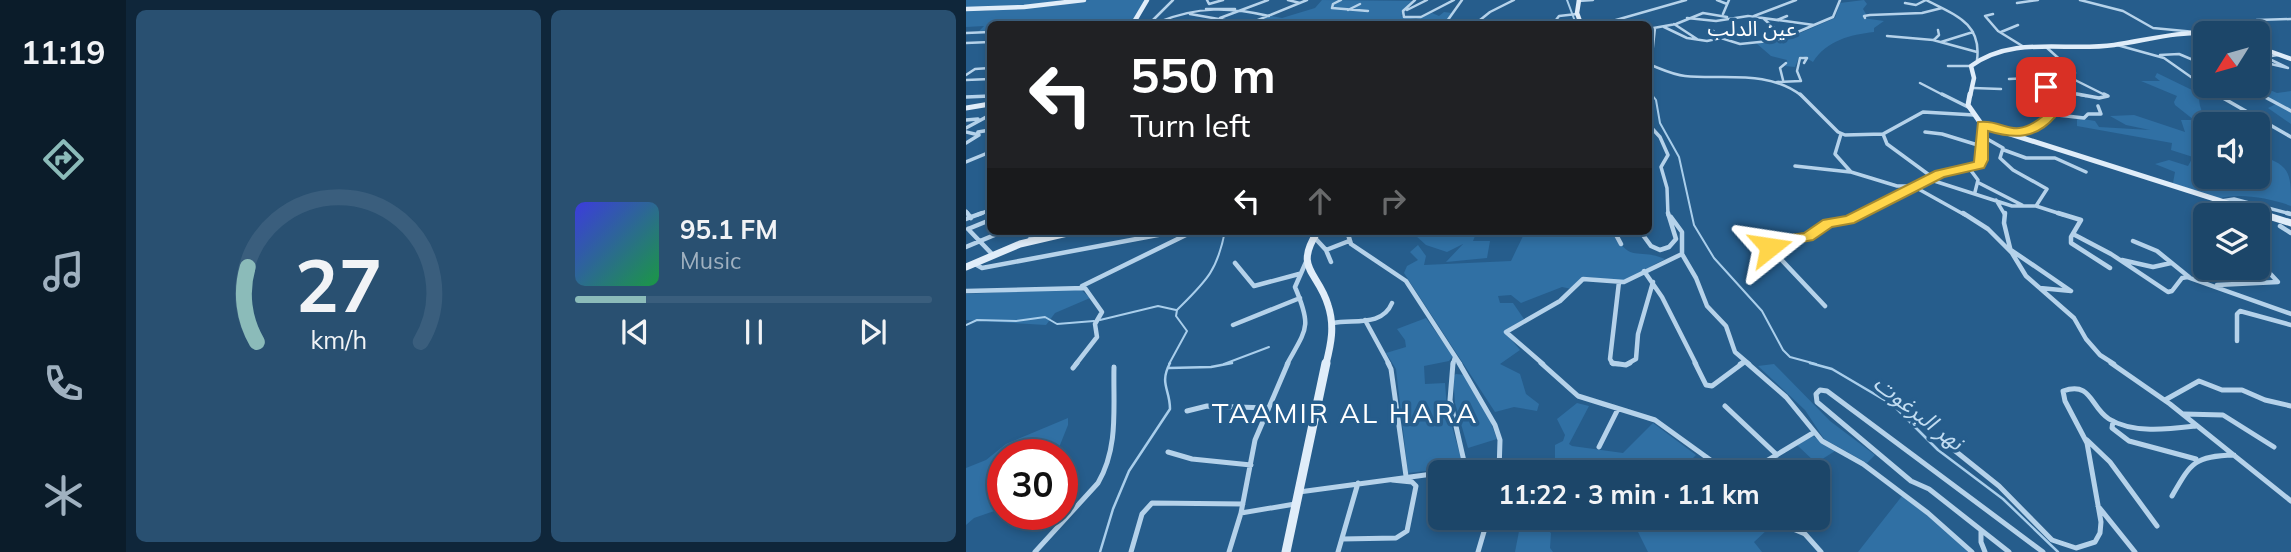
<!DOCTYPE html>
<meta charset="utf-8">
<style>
:root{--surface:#1c4669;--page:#295071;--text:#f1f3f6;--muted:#a0b1c0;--line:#3a5e7d;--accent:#8bbbb9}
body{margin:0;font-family:Mulish,"Noto Sans Arabic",sans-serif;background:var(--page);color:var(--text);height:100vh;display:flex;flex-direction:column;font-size:26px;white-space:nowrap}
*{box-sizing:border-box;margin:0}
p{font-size:23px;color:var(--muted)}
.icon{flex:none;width:38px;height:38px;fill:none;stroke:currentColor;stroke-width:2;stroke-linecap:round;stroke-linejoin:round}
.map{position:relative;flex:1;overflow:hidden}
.sheet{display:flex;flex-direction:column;gap:10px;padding:10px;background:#0f263a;width:840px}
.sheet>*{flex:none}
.banner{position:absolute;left:21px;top:21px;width:665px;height:214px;border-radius:10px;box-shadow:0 4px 10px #0003,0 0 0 2px var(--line);background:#202124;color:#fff;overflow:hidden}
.needle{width:46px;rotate:233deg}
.buttons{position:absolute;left:1227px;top:21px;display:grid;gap:14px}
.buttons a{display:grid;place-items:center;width:77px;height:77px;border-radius:10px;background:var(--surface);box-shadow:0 4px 10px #0003,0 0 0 2px var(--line);font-size:35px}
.speed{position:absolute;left:21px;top:439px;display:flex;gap:14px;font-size:35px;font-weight:700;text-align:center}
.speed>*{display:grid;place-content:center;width:91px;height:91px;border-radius:50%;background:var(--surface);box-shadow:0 4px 10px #0003,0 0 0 2px var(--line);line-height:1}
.speed .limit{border:10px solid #d22;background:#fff;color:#111}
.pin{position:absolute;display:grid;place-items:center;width:60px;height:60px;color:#fff;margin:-30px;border-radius:14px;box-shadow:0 4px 10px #0006}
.me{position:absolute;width:77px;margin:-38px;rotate:75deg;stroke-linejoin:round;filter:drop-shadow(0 0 5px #0008)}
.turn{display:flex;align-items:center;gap:24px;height:147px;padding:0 28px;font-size:32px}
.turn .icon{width:91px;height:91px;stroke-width:2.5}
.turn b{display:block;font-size:49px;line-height:60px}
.lanes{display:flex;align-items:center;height:66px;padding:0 28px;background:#0003;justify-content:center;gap:35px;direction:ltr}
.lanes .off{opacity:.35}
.sheet .widget{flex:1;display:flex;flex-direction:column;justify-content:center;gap:10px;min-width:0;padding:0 24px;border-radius:10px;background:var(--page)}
.sheet .dial{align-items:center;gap:0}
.dial svg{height:182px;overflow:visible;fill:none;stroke:var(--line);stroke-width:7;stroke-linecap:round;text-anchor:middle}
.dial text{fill:var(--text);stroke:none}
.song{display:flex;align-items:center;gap:21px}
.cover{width:84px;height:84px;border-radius:10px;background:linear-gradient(135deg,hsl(240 70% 55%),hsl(140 70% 35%))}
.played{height:7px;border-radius:4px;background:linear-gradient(90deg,var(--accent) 20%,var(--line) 20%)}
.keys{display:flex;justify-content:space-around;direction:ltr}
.sheet .tiles{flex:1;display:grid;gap:10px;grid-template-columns:repeat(2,1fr)}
.trip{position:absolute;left:462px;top:460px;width:402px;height:70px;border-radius:10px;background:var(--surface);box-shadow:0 4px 10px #0003,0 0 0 2px var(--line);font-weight:700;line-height:70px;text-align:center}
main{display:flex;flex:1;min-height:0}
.menu{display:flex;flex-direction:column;width:126px;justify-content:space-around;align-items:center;background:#0b1c2a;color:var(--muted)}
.menu .icon{width:49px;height:49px}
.menu .selected{color:var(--accent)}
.menu b{font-size:32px;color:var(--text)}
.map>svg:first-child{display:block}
</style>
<main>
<nav class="menu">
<b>11:19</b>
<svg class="icon selected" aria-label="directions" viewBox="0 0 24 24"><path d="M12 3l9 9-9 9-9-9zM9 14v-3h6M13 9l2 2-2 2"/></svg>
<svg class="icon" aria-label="music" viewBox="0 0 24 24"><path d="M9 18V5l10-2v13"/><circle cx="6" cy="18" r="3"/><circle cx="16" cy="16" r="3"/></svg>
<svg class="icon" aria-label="phone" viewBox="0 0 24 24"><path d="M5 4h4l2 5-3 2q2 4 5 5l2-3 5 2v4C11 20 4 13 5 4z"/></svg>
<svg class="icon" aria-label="climate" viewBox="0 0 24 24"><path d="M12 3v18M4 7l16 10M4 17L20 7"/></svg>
</nav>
<section class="sheet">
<div class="tiles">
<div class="widget dial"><svg viewBox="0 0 100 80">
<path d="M14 69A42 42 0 1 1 86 69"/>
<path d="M14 69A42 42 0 0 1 10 36" stroke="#8bbbb9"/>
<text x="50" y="56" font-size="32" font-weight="700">27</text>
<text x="50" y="72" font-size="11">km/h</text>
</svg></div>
<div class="widget">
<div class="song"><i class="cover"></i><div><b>95.1 FM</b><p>Music</p></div></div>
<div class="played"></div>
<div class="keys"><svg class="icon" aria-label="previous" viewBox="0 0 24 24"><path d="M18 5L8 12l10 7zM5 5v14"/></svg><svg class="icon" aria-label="pause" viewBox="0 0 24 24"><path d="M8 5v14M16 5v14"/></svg><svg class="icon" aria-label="next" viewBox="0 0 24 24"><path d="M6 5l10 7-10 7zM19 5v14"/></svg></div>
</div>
</div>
</section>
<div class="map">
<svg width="1325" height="552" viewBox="0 0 1325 552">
<rect width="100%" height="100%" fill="#265d8c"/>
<!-- green -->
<path fill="#3070a4" d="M0 0H97L60 6 0 8Z
M124 0H179L166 22 124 24 128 21 101 20 96 24H47L49 22 24 24V31L12 32 18 26 0 27V9L19 11Z
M356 0 447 1 435 16 450 19 466 13 473 16 478 12 486 13 479 24H464L468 20 452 22V24H284L305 16 316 18 349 8Z
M898 0 901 4 897 9 900 14 897 18 918 21 908 28V32C884 35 861 40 847 62L837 56 833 57 829 67 819 66 821 60 805 56 790 43 818 40 869 18 874 3Z
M1191 73 1226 90H1240L1249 95 1233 96C1233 110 1238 120 1252 124H1239V177H1292V155C1325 165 1325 173 1325 206 1305 198 1271 192 1251 199L1207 183 1209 172 1189 164 1203 160 1222 166 1227 157 1205 150 1206 143 1111 126V118L1129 121 1133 127 1184 130 1160 125 1144 116 1168 115 1219 132 1215 120H1228L1209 105 1208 102 1211 96 1175 81H1194L1189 77Z
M1292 85 1311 93 1325 91V124L1302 108 1310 104 1278 86Z
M461 231H511L507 241H524L521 258 480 262 497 244 481 252 460 245 449 235Z
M556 231H646C665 265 671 247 699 259 686 265 672 275 658 280 639 286 618 266 606 289L596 287 555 303 545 295 532 296 534 303H547L558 319 538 331 554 350 534 364 554 374 560 394 573 404 571 411 548 407 529 412 438 273 441 266 452 260 444 252 452 245 460 256 458 265 545 261 558 234Z
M113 288 124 298 89 313 80 325 0 320V294Z
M460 318 487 356 483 361 458 366 459 384 479 383 481 409 497 465 495 467 442 473 430 369 420 353 440 347 439 340 431 329Z
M808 364 864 421 909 455 901 463 858 439 839 410 792 366Z
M490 374 499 375 522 415 531 439 502 448 489 403 487 376Z
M611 403 623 406 603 444 606 446 657 453 687 423 730 455 713 472 589 470V445L597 441 599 435 591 419Z
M102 418V425L90 455H37V508L8 518 0 525V468L20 460 40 444Z
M847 436 869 451 850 463 831 445Z
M936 496 969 521 1002 552H892Z
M665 518H790L802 529 788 542 796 552H682Z
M554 526 582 530 585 533 584 548 587 552H549Z"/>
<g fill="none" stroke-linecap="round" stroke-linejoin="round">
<!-- stream-far1 -->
<path stroke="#a9ceeb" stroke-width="2" d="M601 0 610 24
M682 90 690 100 694 123 713 157 728 225 748 258 796 311 817 350 824 357 850 364
M134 320 192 306 210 310
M0 325 11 320 50 321 79 317 91 324 128 321
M203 364 221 331 210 316 211 310C240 281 251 272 259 231
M258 364 303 347"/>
<!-- stream -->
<path stroke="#a9ceeb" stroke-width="2.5" d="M844 363 866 369 927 405 972 450 1037 499 1092 552
M203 368 245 367 266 363
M134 552 147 509 163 471 204 409C204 389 193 384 204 363"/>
<!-- street-far3 -->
<path stroke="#b5d2ea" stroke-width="2.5" d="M241 0 243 4 257 0
M322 0 334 3
M375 0 367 4 366 8 402 11
M449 0 437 11 438 17H455L488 0
M751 0 761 4
M960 0C989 15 1016 23 1011 60
M1114 0 1157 11 1187 28 1229 32
M612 1 627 0
M939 3 950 5 960 0
M1051 3 1072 0
M240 9H269
M382 10 394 4
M441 10 461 0
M224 14 281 24
M757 14 763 0
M1027 14 1019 16 1032 31 1058 47
M788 16 830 0
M254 18 302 0
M797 18 808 28
M899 18 898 16 904 15 956 13 976 8
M811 20 821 16
M185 22 207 0
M193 22C232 6 263 7 303 16
M112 24 116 21
M187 24H213
M282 24 341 0
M479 24 496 0
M509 24 524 12 548 0
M587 24 593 16 611 14
M636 24 720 0
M708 24 731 39
M848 25 867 17 874 0
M698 27 721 38 741 41 755 38 774 44 813 40 848 25 782 16 750 21 721 18
M744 28 754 37
M682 29 710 24 737 13 761 17
M1035 32 1052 25
M1240 32 1291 20 1325 19
M0 33 24 32
M921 36 967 40 1011 52
M968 40 973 35 972 30
M975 42 1007 32
M0 43 24 42
M1151 45 1198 58 1252 96
M1194 55 1213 54 1239 65
M1292 61 1322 68 1299 57 1312 55
M682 64C693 68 707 75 719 76 757 80 802 69 836 96
M685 64 689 28
M982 66H1005
M0 75 9 69 24 68
M1101 76 1141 96
M1043 79 1065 78 1080 87
M0 80 24 79
M817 80 814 68 820 63
M811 82 835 81 831 71 834 58H841L838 63
M954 83 979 96
M1290 86 1298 91 1299 96
M1007 88 1035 89
M1081 88 1120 96
M1078 96 1079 89 1109 73 1080 47"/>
<!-- street-far2 -->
<path stroke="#b5d2ea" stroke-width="3.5" d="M834 94 872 132 879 135 917 134 957 112 1008 115
M976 94 1002 107
M1111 94 1133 98 1142 96 1138 94
M1250 94 1325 137
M1298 94 1299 97 1325 111
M0 97 24 96
M1083 114 1118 118 1122 114H1135L1132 106
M0 120 12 119
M682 124 694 137 702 155 695 167 701 188 702 215
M0 128 24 115
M0 132 13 135 0 143
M12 132 24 130
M959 132 976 134 1015 146
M875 134 869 154 885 172 931 186H947L999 215
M917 134 921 144 966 177
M1047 134 1082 119 1077 101 1078 94
M1038 150 1060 158H1089L1120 172
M0 162 24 152
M829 166 884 172
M1003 168 1012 180 1009 192
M962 179 1046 206H1070L1081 189 1047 170 1034 158 1037 148 1016 136
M1013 183 1056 205
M1030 200 1039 215
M1255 201 1268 199 1325 214
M1070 206 1098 215
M0 211 3 215
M11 215 24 210
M893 215 974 174 1013 165 1016 160V125"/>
<!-- street-far1 -->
<path stroke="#b5d2ea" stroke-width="4.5" d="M1 213 5 218
M997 213 1022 229 1046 253 1060 276 1108 318 1120 339 1134 355 1148 364
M1039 213 1038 223 1045 252
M1092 213 1115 220 1105 237V243L1144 268
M1321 213 1325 214
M705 217 716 232V254L730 278 741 306 760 326 769 352 783 364
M0 219 16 213
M1314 226 1325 233
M2 229 27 255
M2 229 24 220
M381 231 385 244 440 281 494 364
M648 231 655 244
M674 231 685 246 694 250 703 247 710 239 702 213
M1107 234 1145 254 1202 292 1206 291 1216 278 1221 277 1325 314
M348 237 360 250 383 241
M64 239 83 231
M1167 241 1191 251 1223 277
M0 247 38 231
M360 250 365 262
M1045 250 1105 291 1074 288
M1156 260 1187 267 1205 263
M269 263 288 286 333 274
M9 264 16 268 213 231
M678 271 696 297 730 364
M653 282 644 359 647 364H653
M1251 285 1312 282 1297 266 1292 265
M116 286 228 231
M0 291 119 288 136 312 129 324 131 337 110 364
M859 306 809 253 805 243 842 237 862 223 883 220 897 213
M399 320 423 364
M367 323C388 319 416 327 426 303
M267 325 334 298
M1271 341V314L1274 311 1325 325
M321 364C341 328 346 327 329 287L340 262
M487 364 489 357
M577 364 540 332 594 301 617 279 658 282 716 254
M661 364 670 359 672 334 687 282
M774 364 779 361"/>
<!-- street -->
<path stroke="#b5d2ea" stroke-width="5" d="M422 363 425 369 440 476
M487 363 484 400 500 470
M493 363 529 425 534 440 533 472
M575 363 612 396 689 420 761 472
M646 363 660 365 664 363
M729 363 740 385 746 386 777 363
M781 363 820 397 856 441 897 464 962 513 1006 552
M1145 363 1204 404 1325 501
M107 368 111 363
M1199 400 1233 381 1256 390H1276L1299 400 1325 406
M759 406 811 455
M221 411 241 406 302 408
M1218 414 1257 415 1308 447
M1147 421 1146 428 1163 441 1230 459
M973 438 1033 486 1086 540 1110 548 1129 542 1134 533 1135 522 1121 443 1099 401 1097 391C1126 381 1124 407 1143 419 1167 434 1204 429 1230 426
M1121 440 1144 462 1191 526
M633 447 652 409
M202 452 226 459 285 465
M476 472 516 470 533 464
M782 472 847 433
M333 492 474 473
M1206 496C1225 463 1228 456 1268 455
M1132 506 1169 552
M275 513 329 504
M801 518 839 534 855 552
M1015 530V542L1019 552
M376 539 430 538 441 531 450 486 446 482 426 480
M69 552 132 483C153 447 147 407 148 367
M165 552 176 514 186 503 277 504
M263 552 275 513 289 440 322 363
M372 552 392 483
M512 552 522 518
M1043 552 963 489 945 481 851 402 850 394 854 390 861 391 1077 552"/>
<!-- secondary-far3 -->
<path stroke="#e0edf9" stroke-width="4.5" d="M613 0 611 13 615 24
M0 9 58 7 118 0
M169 20 179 24
M170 24 168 22 181 0
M1292 47 1325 59
M1004 96 1008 78 1005 66C1048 35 1100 52 1148 45 1182 40 1212 31 1246 33"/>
<!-- secondary-far2 -->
<path stroke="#e0edf9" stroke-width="5" d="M1004 94 1002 105 1016 125 1299 215
M0 108 24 104"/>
<!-- secondary-far1 -->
<path stroke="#e0edf9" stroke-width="7" d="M1293 213 1325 223
M352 231C327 269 352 271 362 305 369 326 365 344 360 364
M0 267 54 244 110 231"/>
<!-- secondary -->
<path stroke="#e0edf9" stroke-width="9" d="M320 552 360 363"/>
</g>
<!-- route -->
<path fill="#ffd54a" stroke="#a68a30" stroke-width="2" d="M1076 85 1086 87 1083 101 1089 117C1070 139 1048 139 1022 131V160L1018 168 978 177 888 223 866 227 847 240 812 246 810 250 804 252 797 247 800 239 838 233 857 220 880 216 969 171 1008 162 1012 122C1039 118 1045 142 1077 116L1071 101Z"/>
<g text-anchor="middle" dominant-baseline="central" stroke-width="7" stroke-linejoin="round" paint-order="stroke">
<!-- far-quarter labels -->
<g font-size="21" fill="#fff" stroke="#265d8c">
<text x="786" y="28">عين الدلب</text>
</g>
<!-- water labels -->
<g font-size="23" font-style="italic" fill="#c1dcf1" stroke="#265d8c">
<text transform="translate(953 412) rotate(38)">نهر البرغوت</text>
</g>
<!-- near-neighbourhood labels -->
<g font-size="28" letter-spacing="2" fill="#fff" stroke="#265d8c">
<text x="379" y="412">TAAMIR AL HARA</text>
</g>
</g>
</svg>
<div class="buttons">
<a><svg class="needle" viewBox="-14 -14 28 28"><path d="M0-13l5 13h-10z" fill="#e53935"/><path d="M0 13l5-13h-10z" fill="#a0b1c0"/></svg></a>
<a><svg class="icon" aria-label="sound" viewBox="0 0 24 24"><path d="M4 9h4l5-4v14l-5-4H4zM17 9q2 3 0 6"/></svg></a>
<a><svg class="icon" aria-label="layers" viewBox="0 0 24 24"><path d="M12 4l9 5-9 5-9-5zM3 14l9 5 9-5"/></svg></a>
</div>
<div class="speed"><div class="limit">30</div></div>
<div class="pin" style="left:1080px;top:87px;background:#d93025"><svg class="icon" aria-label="arrive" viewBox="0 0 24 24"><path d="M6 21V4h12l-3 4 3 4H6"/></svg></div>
<svg class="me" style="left:804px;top:247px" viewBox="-20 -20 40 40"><path d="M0-17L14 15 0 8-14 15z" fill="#ffd54a" stroke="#fff" stroke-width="4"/></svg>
<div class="trip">11:22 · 3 min · 1.1 km</div>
<div class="banner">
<div class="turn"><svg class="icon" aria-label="left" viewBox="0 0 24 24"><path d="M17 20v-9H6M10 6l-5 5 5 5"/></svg><div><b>550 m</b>Turn left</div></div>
<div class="lanes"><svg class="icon" aria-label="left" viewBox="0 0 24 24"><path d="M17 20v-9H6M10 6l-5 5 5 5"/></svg><svg class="icon off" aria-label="ahead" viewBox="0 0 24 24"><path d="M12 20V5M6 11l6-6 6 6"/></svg><svg class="icon off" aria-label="right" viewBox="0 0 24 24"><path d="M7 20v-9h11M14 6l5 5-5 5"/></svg></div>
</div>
</div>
</main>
